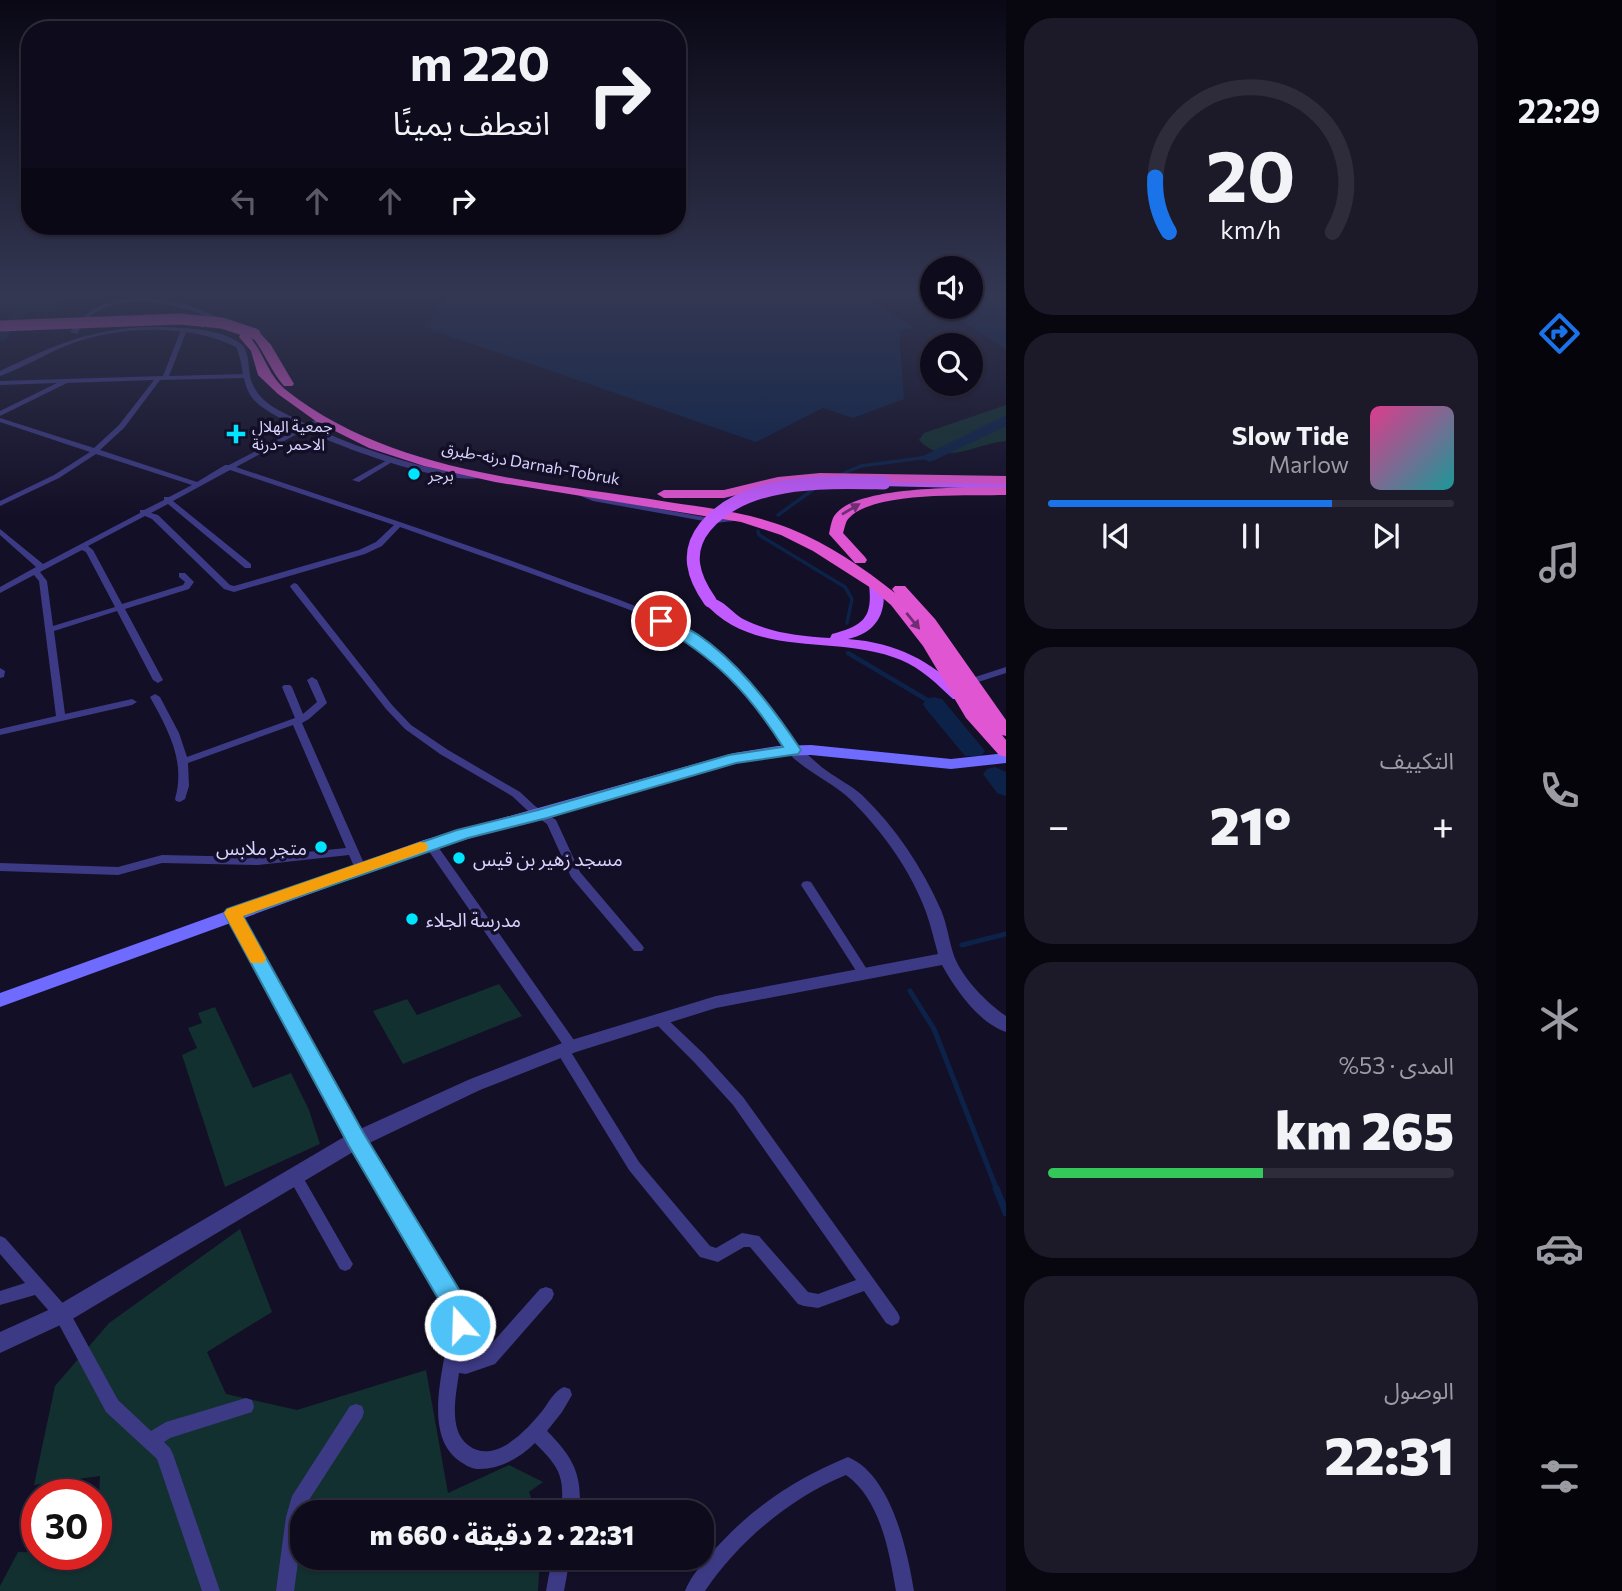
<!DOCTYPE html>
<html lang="ar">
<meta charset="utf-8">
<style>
:root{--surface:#0e0b1c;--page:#1c1929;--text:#f1f3f6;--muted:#9b9ba3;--line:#2e2b3b;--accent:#1a73e8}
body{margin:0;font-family:Commissioner,"Noto Sans Arabic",sans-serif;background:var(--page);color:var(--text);direction:rtl;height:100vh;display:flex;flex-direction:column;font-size:26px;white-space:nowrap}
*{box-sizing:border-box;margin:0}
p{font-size:23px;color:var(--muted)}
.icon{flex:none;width:38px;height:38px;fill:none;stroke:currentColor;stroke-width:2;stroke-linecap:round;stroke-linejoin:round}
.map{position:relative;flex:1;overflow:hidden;direction:ltr}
.sheet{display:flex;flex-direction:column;gap:18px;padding:18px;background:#08060f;width:490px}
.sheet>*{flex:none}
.guide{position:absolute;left:21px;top:21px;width:665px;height:214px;border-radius:28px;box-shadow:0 2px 5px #0004,0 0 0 2px var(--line);direction:rtl;background:#0e0b1c;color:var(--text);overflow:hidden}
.buttons{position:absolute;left:920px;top:256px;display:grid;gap:14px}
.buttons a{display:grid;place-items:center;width:63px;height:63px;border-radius:50%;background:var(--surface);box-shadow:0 2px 5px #0004,0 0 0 2px var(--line);font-size:35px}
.speed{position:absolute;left:21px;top:1479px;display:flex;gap:14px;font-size:35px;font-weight:700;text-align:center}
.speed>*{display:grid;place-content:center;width:91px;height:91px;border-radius:50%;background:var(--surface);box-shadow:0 2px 5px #0004,0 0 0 2px var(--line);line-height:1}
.speed .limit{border:10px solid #d22;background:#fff;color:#111}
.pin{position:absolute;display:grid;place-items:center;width:60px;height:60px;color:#fff;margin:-30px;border:4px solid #fff;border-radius:50%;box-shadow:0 2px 7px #0007}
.me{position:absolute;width:77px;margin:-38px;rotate:340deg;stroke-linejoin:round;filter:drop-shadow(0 0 5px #0008)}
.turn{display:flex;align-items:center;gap:24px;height:147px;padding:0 21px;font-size:32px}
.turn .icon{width:91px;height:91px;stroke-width:2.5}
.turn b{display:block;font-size:49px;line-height:60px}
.lanes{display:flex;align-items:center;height:66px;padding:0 21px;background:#0003;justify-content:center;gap:35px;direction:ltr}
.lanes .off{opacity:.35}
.big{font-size:52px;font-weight:800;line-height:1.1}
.sheet .card{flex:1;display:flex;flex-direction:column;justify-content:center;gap:10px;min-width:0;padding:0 24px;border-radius:28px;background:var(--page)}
.sheet .dial{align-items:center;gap:0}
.dial svg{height:182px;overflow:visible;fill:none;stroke:var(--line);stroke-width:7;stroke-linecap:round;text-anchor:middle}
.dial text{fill:var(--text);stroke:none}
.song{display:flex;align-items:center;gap:21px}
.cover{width:84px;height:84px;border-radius:10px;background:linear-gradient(135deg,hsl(330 70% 55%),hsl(180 70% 35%))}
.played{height:7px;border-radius:4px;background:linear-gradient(90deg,var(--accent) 70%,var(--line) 70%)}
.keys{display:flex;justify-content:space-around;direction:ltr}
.heat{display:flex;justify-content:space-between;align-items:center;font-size:38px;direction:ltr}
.charge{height:10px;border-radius:5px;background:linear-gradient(90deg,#34c759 53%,var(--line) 0)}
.trip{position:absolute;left:290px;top:1500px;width:424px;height:70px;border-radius:28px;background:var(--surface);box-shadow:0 2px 5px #0004,0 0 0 2px var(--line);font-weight:800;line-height:70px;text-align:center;direction:rtl}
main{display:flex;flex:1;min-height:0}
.dock{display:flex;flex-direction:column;width:126px;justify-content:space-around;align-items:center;background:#06040b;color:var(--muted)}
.dock .icon{width:49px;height:49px}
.dock .current{color:var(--accent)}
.dock b{font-size:32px;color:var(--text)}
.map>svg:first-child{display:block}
</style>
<main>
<nav class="dock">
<b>22:29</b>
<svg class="icon current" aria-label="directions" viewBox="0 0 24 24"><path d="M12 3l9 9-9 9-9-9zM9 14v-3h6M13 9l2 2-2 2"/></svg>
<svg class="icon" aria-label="music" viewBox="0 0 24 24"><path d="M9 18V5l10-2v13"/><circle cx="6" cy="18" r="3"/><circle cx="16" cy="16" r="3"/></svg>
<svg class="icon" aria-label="phone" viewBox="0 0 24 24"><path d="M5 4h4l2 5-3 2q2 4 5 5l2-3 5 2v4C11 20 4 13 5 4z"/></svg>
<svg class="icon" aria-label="climate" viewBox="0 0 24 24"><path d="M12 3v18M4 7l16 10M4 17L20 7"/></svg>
<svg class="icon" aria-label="car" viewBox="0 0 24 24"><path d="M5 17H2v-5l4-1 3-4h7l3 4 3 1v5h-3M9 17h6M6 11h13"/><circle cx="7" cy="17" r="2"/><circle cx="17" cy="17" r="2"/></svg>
<svg class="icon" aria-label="filters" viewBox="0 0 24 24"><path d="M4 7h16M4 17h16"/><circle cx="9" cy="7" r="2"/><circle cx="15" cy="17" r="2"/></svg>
</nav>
<section class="sheet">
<div class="card dial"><svg viewBox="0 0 100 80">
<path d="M14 69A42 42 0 1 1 86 69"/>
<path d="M14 69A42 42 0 0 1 8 45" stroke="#1a73e8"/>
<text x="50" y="56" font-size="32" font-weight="700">20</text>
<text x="50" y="72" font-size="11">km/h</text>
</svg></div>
<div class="card">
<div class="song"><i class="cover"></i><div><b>Slow Tide</b><p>Marlow</p></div></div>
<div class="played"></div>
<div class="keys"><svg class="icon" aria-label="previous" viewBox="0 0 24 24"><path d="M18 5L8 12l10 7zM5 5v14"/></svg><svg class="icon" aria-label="pause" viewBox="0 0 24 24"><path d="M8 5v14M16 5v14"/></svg><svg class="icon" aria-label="next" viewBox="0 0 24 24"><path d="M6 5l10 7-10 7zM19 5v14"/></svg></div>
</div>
<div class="card"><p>التكييف</p>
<div class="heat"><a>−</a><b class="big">21°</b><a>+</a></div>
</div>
<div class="card"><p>المدى · 53%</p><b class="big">265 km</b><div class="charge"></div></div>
<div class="card"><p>الوصول</p><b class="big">22:31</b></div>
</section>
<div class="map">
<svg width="1006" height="1591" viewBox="0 0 1006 1591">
<rect width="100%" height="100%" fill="#130f26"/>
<!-- green -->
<path fill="#12302f" d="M1006 405V441C976 443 945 468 919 440L924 433Z
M499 984 522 1016 403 1064 373 1011 407 999 417 1015Z
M215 1007 253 1088 291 1073 309 1110 320 1144 225 1187 182 1055 197 1048 188 1028 202 1023 198 1013Z
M240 1229 272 1312 207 1352 226 1394 297 1410 426 1370 448 1493 509 1465 543 1482 529 1492 536 1512H303V1558H540L538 1591H0V1586L18 1552 96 1554 100 1476 34 1485 55 1386 109 1323Z"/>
<!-- water -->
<path fill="#0c2248" d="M0 294H74L51 312 0 311Z
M449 294H894L902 299 875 303 914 328 899 330 904 399 853 418 823 408 756 442 424 327Z
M971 294H1006V349L939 306H971Z"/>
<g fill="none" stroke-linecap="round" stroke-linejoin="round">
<!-- stream-far3 -->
<path stroke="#0c2248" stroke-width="3.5" d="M837 476 861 466 929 457
M778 515 814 489
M758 531 759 535 845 587 852 599 847 623"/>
<!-- stream-far2 -->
<path stroke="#0c2248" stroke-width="4.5" d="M848 653 934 704"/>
<!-- stream-far1 -->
<path stroke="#0c2248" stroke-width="5" d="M962 945 1006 934
M910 991 934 1029 997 1190"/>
<!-- stream -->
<path stroke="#0c2248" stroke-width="7" d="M996 1188 1006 1213"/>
<!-- river -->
<path fill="#0c2248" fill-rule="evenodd" d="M20 308 26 312 5 340 0 341C0 327 7 313 20 308Z
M1006 415V426L935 460 929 462 921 457Z
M934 697 942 699 981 746 985 751 981 756H965L926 709 923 704 926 699Z
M995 767 1006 772V796L997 793 983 774 987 769Z"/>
<!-- minor -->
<path fill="#3d3a85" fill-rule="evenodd" d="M184 328 187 330 169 376 244 374 247 376 244 378 160 380 124 428 100 450 197 482 225 465H229L319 418H323V420L236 467C342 503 448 537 553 576 603 595 656 609 699 639 741 668 771 708 798 750L797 752H789C763 712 735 674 696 645 658 617 613 604 570 588 514 567 457 547 400 527L382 546 365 554 234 592 224 589 152 519 145 516 88 546 93 550 122 604 183 585 185 582 179 577V573H185L194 582 189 589 125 609 163 680 158 683 153 680 117 611 54 631 65 714 132 699 137 702 132 705 0 735V729L56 716 39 581 34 575 0 593V587L36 567 0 535V529L43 564 140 513V510H144L164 500V497H169L192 485 96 454 59 478 0 506V501L54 475 90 452 0 422V418L94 448 119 425 154 380 67 383 0 416V411L57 383 0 385V381L163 376 181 330ZM230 470 394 525 376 542 359 550 234 586 230 585 158 515 151 513 168 504 245 568H251V564L173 501ZM82 550 86 552 115 607 53 626 47 581 40 572Z
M391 458 397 459 359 482 352 480Z
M573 489H579L595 497 715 519 743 516 747 518 743 520 715 523 593 501 573 493Z
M294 583 297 584 392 705 411 725 448 750 520 792 535 806 556 820 580 872 642 945 644 948 642 951H634L571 877 547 824 527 810 512 796 440 754 405 729 386 709 291 588 290 586Z
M1006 667V673L969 685 964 682 966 680Z
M0 668 5 671 4 677 0 678Z
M312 677 317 680 327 703 309 719 302 723 366 868 364 871H356L349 855 258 865 162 863 118 875 0 871V863L118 867 162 855 258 857 346 848 293 725 188 763 189 786 185 799 180 802 176 801 175 799C186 761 168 730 150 697L155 694 160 697 179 733 187 757 295 718 282 687 284 685H290L292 687 303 714 317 702 307 680Z
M430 840 434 841 576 1043 578 1047 576 1051 571 1052 639 1162 710 1246 716 1248 742 1233 759 1236 808 1292 818 1294 856 1280 733 1105 694 1062 654 1022 653 1019 654 1016 659 1014 664 1016 704 1054 743 1097 898 1313 900 1318 898 1323 892 1326 886 1323 864 1291 818 1308 804 1306 798 1304 750 1247H744L718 1262 700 1257 629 1170 558 1054 556 1050 558 1046 563 1045 426 847 425 844Z
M807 881 811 882 868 971 870 974 868 977 864 979 860 977 801 885 803 882Z
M233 909 237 910 239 913 361 1136 465 1308C470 1323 465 1342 462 1358H466L484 1352 540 1289 546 1287 552 1289 554 1294 552 1299 495 1364 466 1374 459 1373C456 1395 448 1430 468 1445 494 1466 527 1430 543 1410 549 1402 554 1391 564 1387L570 1389 572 1395 562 1412 547 1431C573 1457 583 1475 579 1512H561C565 1476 560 1468 535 1443 520 1458 499 1470 477 1469 469 1468 464 1464 458 1460 419 1430 449 1355 451 1314L351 1144 227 913 229 910Z
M295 1170 300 1172 350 1259 353 1264 350 1269 345 1271 340 1269 290 1180 288 1176 290 1172Z
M0 1236 5 1238 68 1309 118 1400 151 1431 166 1422 246 1398 252 1400 254 1406 252 1412 170 1438 164 1442 170 1448 173 1454 220 1591H202L157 1459 106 1412 56 1319 35 1295 0 1305V1291L25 1283 0 1254Z
M356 1404 362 1406 364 1412 362 1418 309 1500 305 1512H303V1526L294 1591H276L286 1517 292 1496 350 1406Z
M848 1457C891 1475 907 1549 914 1591H896C889 1552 881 1500 846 1475 790 1498 739 1541 705 1591H685C690 1578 700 1566 709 1556 747 1511 794 1479 848 1457Z
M552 1558H570L564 1591H546Z"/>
<!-- tertiary -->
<path fill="#3d3a85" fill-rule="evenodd" d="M147 298 186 304 217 317 203 328 199 326 208 317C174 302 117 291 86 320 82 324 80 329 77 334L70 332C93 302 111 299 147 298Z
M141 327C167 327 220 326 241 344 250 352 248 369 251 380 256 396 270 406 284 413 331 438 384 457 436 469 447 471 482 471 488 475 457 495 283 429 256 402 240 386 245 366 236 347 188 323 117 326 68 345 45 354 23 368 0 376V371C51 347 84 331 141 327Z
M793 746C805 749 816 764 827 771 838 779 852 786 862 795 896 828 922 867 941 910 947 924 949 941 954 956 963 979 987 1003 1006 1016V1032C979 1023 955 989 942 965L716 1008 576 1052 480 1090 363 1146 69 1321 0 1353V1332L55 1307 349 1134 468 1080 565 1042 716 996 938 954C934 940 931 926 926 912 911 871 883 832 852 801 834 783 808 773 788 753L786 750 788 747Z"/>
<!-- secondary -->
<path fill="#6f6bff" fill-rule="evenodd" d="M811 745 951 759 1006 753V763L951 769 811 755 778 756 735 762 436 848 0 1007V993L424 840 734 753 778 746Z"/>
<!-- primary -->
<path fill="#c25bff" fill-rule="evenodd" d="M884 479 1006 481V489L880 486V480Z
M876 581 883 585C887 613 877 632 848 639 898 643 928 660 965 693L967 696 965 699H953C938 685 921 668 901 660 837 633 754 661 703 601L705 598C720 595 731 612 743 619 771 633 799 636 830 638L832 634C863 626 873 618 869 585Z"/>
<!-- trunk -->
<path fill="#e055d1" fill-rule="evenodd" d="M251 332H259L271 345 294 384 292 386H284C270 370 264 350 250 334Z
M240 335H248C265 353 266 373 286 390 392 474 540 481 668 502 709 508 752 513 791 529 828 544 864 568 895 593L892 589 895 586H905L935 619 1006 720V736L1002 735 1006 740V757L999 755 966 718 923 646 891 605 871 588 813 551 781 535 741 522 495 482 424 466 369 448 317 422 278 394 258 375 251 351 239 337Z
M820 473 1006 476V484L820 481 778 485 724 498H664L657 494 664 490H724L778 477Z
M1006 487V495C970 496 873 491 849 518 845 522 845 528 843 533L865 557 867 560 865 563H855L829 534C830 529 831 523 833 518 850 484 971 488 1006 487Z"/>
<!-- primary-bridge -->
<path stroke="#c25bff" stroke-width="13" d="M710 601C693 577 685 552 705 527 745 478 827 482 884 483"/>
<!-- trunk-bridge -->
<path stroke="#e055d1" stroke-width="11" d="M0 326 179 319 222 323 255 334"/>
</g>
<!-- one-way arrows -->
<defs><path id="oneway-solid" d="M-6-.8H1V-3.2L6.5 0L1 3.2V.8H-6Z" transform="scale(1.75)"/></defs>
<g fill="#6f2e73">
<use href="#oneway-solid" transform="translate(851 509) rotate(-31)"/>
<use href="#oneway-solid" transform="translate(913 621) rotate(51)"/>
</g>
<!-- sky -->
<linearGradient id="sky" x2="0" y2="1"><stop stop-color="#0a0815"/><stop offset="0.57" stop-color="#333752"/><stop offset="1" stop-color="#333752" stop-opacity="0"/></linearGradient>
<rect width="1006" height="517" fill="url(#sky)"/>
<!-- route -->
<path fill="#4fc3f7" stroke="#337fa1" stroke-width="2" d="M661 617C718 633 770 703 801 750L798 754 736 763 547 818 468 838 243 916 364 1134 463 1296C469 1309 474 1319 468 1333L460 1337 451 1333 446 1312 349 1146 224 913 227 909 457 830 538 810 729 755 783 747C748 691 714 657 656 624L654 621Z"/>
<!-- slow -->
<path fill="#f59e0b" d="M420 842 426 843 428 847 426 851 243 916 266 958 264 963H251L224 913 227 909Z"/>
<!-- markers -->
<g fill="#00e5ff" stroke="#130f26" stroke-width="2.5">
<path d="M232.5 423.5h7v7h7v7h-7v7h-7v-7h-7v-7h7z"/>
<circle cx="414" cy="474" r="7"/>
<circle cx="321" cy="847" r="7"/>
<circle cx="459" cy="858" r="7"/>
<circle cx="412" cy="919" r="7"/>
</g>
<g text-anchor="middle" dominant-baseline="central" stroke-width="7" stroke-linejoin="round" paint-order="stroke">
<!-- far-poi labels -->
<g font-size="16" fill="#d9d4ff" stroke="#130f26" text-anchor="start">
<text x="252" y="425">جمعية الهلال<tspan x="252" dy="18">الاحمر -درنة</tspan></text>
<text x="428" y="474">برجر</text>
</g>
<!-- far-street labels -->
<g font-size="16" fill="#d9d4ff" stroke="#130f26">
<text transform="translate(531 463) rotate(10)">درنه-طبرق Darnah-Tobruk</text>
</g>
<!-- poi labels -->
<g font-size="19" fill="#d9d4ff" stroke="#130f26" text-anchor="start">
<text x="307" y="847" text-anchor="end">متجر ملابس</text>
<text x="473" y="858">مسجد زهير بن قيس</text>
<text x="426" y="919">مدرسة الجلاء</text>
</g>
</g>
</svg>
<div class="buttons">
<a><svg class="icon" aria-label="sound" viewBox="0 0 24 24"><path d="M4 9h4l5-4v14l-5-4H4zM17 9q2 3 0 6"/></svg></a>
<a><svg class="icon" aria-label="search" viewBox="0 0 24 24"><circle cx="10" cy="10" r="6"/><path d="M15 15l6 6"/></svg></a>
</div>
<div class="speed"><div class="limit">30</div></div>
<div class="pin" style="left:661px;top:621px;background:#d93025"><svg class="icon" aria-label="arrive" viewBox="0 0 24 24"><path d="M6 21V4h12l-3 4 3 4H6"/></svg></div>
<svg class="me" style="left:460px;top:1325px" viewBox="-20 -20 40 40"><circle r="17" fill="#4fc3f7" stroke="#fff" stroke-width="3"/><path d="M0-11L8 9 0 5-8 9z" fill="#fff"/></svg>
<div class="trip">22:31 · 2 دقيقة · 660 m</div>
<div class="guide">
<div class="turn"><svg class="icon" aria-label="right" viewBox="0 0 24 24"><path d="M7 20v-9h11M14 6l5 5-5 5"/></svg><div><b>220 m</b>انعطف يمينًا</div></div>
<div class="lanes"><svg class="icon off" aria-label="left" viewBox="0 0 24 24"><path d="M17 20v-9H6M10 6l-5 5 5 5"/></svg><svg class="icon off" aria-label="ahead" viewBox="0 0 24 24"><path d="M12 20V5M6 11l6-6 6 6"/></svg><svg class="icon off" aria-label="ahead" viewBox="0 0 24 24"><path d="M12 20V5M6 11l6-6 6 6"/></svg><svg class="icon" aria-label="right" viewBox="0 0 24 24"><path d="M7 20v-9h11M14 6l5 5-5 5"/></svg></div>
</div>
</div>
</main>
